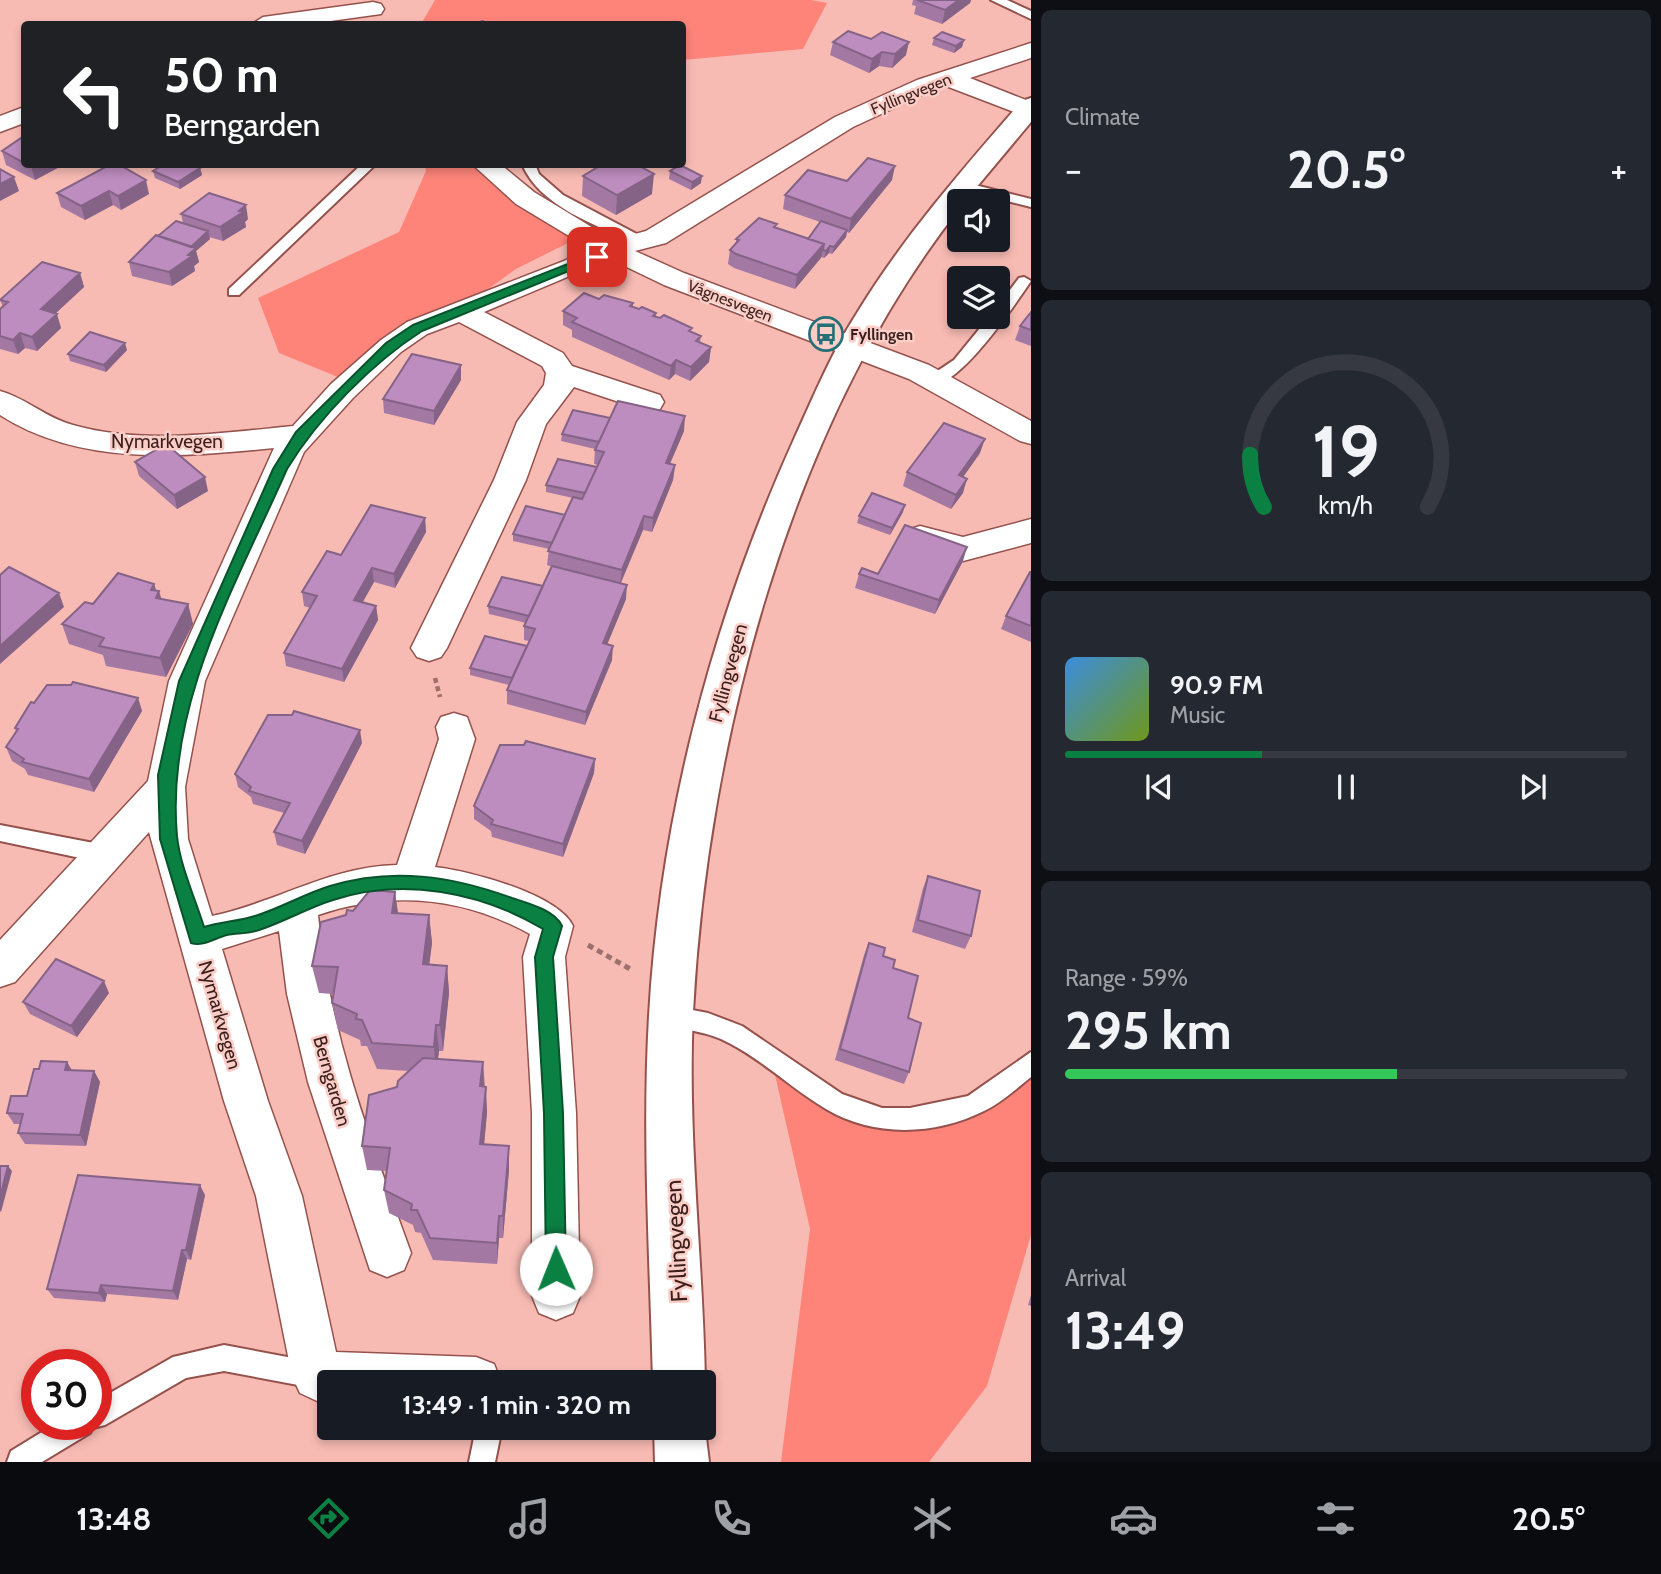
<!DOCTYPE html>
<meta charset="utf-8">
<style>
:root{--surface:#171b24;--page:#242831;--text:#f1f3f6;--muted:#9ea1a6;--line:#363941;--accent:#0b8043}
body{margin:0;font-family:Cabin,sans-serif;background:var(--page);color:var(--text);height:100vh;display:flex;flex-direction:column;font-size:26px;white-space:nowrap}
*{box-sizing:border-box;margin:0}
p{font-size:23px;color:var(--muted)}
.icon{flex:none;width:38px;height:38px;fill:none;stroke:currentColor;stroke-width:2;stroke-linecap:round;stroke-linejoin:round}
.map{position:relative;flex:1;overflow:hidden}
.side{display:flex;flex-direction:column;gap:10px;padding:10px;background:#0d0f14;width:630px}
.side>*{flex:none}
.guide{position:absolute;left:21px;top:21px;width:665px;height:147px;border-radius:7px;box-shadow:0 4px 10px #0003;background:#202124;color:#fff;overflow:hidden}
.fabs{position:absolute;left:947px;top:189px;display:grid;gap:14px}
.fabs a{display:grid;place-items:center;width:63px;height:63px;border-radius:7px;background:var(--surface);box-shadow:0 4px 10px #0003;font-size:35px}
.speed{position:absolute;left:21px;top:1349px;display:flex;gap:14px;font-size:35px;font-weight:700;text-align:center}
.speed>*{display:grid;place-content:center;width:91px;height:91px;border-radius:50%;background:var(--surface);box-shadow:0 4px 10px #0003;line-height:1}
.speed .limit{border:10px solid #d22;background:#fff;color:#111}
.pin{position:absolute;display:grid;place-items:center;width:60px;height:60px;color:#fff;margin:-30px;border-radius:14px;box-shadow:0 4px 10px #0006}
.me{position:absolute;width:77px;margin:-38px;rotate:359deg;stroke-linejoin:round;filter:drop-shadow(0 0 5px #0008)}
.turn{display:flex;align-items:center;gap:24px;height:147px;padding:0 28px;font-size:32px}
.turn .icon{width:91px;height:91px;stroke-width:2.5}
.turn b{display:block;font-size:49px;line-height:60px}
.big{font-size:52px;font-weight:700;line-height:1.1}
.side .widget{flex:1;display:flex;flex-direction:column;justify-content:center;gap:10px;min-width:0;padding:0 24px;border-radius:10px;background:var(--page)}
.side .dial{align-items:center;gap:0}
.dial svg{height:182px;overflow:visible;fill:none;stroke:var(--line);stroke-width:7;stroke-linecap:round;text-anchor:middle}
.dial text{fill:var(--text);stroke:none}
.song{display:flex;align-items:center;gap:21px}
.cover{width:84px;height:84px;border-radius:10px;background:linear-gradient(135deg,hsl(210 70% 55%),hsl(80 70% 35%))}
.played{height:7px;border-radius:4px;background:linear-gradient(90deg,var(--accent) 35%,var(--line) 35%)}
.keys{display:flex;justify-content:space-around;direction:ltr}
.heat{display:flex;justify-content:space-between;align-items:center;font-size:38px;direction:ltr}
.charge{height:10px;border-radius:5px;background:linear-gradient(90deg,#34c759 59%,var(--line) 0)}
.trip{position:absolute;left:317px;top:1370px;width:399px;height:70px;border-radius:7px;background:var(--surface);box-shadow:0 4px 10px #0003;font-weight:700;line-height:70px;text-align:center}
.menu{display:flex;height:112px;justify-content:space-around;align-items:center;background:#090b0e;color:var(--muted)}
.menu .icon{width:49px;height:49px}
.menu .on{color:var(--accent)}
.menu b{font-size:32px;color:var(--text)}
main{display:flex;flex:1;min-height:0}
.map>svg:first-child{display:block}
</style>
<main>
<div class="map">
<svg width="1031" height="1462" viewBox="0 0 1031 1462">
<rect width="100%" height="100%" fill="#f8bbb4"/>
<!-- green -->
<path fill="#fe847a" d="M435 0H811L827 3 803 49 683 60 682 24H421Z
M425 165H492L586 234 516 269 406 348 350 382 279 353 258 298 399 232 426 171Z
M1031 1056V1235L987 1386 929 1462H781L810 1229 773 1066 834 1113 955 1104Z"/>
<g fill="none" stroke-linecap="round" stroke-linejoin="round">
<!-- service casing -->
<g stroke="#95524d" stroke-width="4">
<path id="service" d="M991 0H1007L1031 11V19Z
M362 164H376L239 295H229V289Z
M522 164H535L539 174 563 195 648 240 641 244 636 243C597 226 539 206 522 164Z
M963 182 1031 199V207L958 189V183Z
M1024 277 1031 281C1016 303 957 391 930 384V376L954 360 989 317H998V306L1019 278Z
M0 825 104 845 111 848 114 854 111 860 104 863 0 841Z
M671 1006 708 1013 742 1026 842 1094 882 1108H910L968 1096 1031 1052V1077C1016 1089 1001 1103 984 1111 934 1136 873 1137 826 1109 792 1089 764 1061 729 1043 708 1031 685 1031 663 1023L660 1016 663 1009Z
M224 1345 314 1362 323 1366 327 1375 323 1384 314 1388 224 1371 186 1378 105 1425 93 1428 90 1433 42 1462H7L11 1451 55 1424H96V1401L173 1357Z
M476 1428H502L495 1462H469Z"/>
</g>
<!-- minor casing -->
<g stroke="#95524d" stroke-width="3">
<path id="minor" d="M373 2 381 4 384 9 381 14 309 24H252L263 17Z
M1031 43V58L970 78 1031 102V116L1019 114 946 86 933 90 853 127 666 243 635 251 684 273 929 365 1031 421V444L1020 441 909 379 664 285 610 259 484 312 563 353 572 366 660 395 664 402 660 409 649 412 574 387 546 424 526 480 447 648 441 657 429 661 417 657 411 648 494 480 517 422 544 385 546 373 542 366 459 322 427 334 401 352 353 398 304 452 205 681 185 787 188 839 212 916C275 903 331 866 397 865L439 739 436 727 441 717 454 713 467 717 475 739 435 867C470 871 558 894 573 926L565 957 576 1113 580 1296 573 1313 556 1320 539 1313 532 1296V1113L523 957 530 934C463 897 391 890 318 915 329 1033 371 1142 411 1253L404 1270 387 1277 370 1270 308 1082 287 994 279 931 222 949 268 1101 302 1196 336 1352 476 1357 494 1364 501 1382H329V1401H317L300 1393 292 1376 256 1196 224 1101 149 832 15 982 0 987V940L148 781 169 681 274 448C183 457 81 467 0 415V391C26 398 46 418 73 425 143 445 222 433 293 426L331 384 381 340 407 322 564 261 589 248 516 204 472 164H500L534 192 613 240 646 231 835 117 917 80Z
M24 107V123L0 132V116Z
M1031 519V543L963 561 908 546 904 538 908 530 920 526 963 537Z"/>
</g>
<!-- tertiary casing -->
<g stroke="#95524d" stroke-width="4">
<path id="tertiary" d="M1031 98V122L965 201H959V209C790 423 707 743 693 1012 687 1135 703 1259 705 1382L704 1386V1382H653C650 1261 642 1138 649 1016 660 817 713 618 795 437 814 395 832 352 857 313 904 236 963 169 1022 101Z
M704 1421 709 1462H655L654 1428H704Z"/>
</g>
<!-- path-far1 -->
<path stroke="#9e706b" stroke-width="4.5" stroke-dasharray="5 3.5" stroke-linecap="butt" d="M435 678 440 697"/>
<!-- path -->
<path stroke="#9e706b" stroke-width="5" stroke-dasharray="6 4.5" stroke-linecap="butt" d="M588 945 632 970"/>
<!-- service -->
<use href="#service" fill="#fff" fill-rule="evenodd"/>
<!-- minor -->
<use href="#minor" fill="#fff" fill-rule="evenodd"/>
<!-- tertiary -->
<use href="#tertiary" fill="#fff" fill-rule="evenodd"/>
</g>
<!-- wall -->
<path fill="#a379a4" d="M913 0H971L970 3 942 24 914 14 916 6 912 5Z
M934 38 964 40 962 47 954 53 932 45Z
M833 42 906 55 892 68 879 66 869 73 830 55Z
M24 137V164H65L35 180 6 165 2 151Z
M111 164 149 194 121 210 113 205 85 220 61 207 57 193Z
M199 164 202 175 180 189 155 178 153 171Z
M215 164H232L229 168Z
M593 167 652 194 616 215 582 196 583 176 593 170Z
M670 171 701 183 691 190 669 179Z
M892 180 849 233 847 232 846 237 832 254 829 253 824 258 821 257 795 289 734 268 728 264 730 250 736 244V239L776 228 808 239 820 222 783 209 785 195 847 181Z
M181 214 248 219 245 222 246 227 223 241 209 237 210 239 196 251 199 262 194 266 195 271 172 286 132 276 129 262 158 236 183 223Z
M80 273 84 287 56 313 61 328 37 351 25 348 18 354 0 349V309L3 307 0 300Z
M599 299 633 303V307L639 309 656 313V317L701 336 700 343 711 347 709 362 690 381 675 374 669 380 572 337V330L563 325V311Z
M1031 312V346L1015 340 1020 326Z
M127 350 106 372 70 361 68 354Z
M461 365V380L434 425 384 413 383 399Z
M610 418 684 431 670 464 675 465 673 480 652 532 643 530 621 583 626 599 607 644 612 660 585 725 507 704V690L509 685 470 675V668L527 646 529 641 524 640V626L526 623 489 614 488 606 543 586 552 567 547 565 549 549 513 541V534L565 515 573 498 546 492V485L597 467 598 465 594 464 595 449 561 441 562 434Z
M980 453 963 477V493L951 509 903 486 907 472Z
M135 462 208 491 177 509 139 476Z
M903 512 890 535 857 523 859 516Z
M425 518 426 532 395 588 374 582 362 603 376 606 378 620 344 682 286 666 284 653 310 608 304 606 302 592 341 555Z
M963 561 935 614 855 588 859 574H878Z
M1031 572V642L1001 629 1006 616Z
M156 591 162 599 188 604 193 624 166 677 106 666 103 655 69 644 62 624Z
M138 698 142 711 94 792 28 775 25 769 12 761 6 747 16 732 15 728 34 703Z
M362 743 305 854 277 845 274 832 284 813 253 804 251 797 238 787 235 774Z
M524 745 595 759 594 773 563 857 492 837 491 831 474 819V806Z
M928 876 971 936 965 949 912 932 923 888Z
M395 892 398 913 429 915 432 943 429 964 447 966 449 993 443 1051H439L438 1059 483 1062 487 1112 484 1144 509 1146V1170L503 1238H499L497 1264 433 1260 421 1233 415 1232 413 1225 389 1213 384 1190 387 1171 367 1170 362 1146 397 1087 409 1071 377 1069 367 1046H361L360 1040 338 1030 332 1003 333 994 319 993 312 966 353 911Z
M869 943 883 956 893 968 908 1018 909 1072 904 1084 835 1060 864 955Z
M109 993 77 1037 30 1014 23 1002Z
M67 1062 72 1070 94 1071 100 1082 86 1146 25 1144 18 1133 20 1124H14L7 1113 27 1096 39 1069Z
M205 1195 191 1260 187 1259 178 1300 107 1294 105 1302 54 1298 47 1289Z
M1031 1295V1306L1028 1305Z"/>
<!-- shaded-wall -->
<path fill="#856386" d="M959 0H971L970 3 942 24 945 10Z
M964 40 962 47 954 53 956 46Z
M909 42 906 55 892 68 895 54Z
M882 52 879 66 869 73 872 59Z
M34 164H65L35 180 31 166Z
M895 166 892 180 849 233 851 219Z
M200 168 202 175 180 189 178 182Z
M654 174 652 194 616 215 617 195Z
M702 176 701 183 691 190 692 182Z
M14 177 19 191 0 201V184Z
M146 180 149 194 121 210 118 196Z
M109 191 113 205 85 220 81 206Z
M246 205 248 219 245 222 246 227 223 241 220 227Z
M847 230 846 237 832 254 834 247Z
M208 231 210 239 196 251 199 262 194 266 195 271 172 286 169 272 188 250Z
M824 244 821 258 795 289 797 275Z
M830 246 829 253 824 258 826 251Z
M80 273 84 287 45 323 41 309Z
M57 314 61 328 37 351 32 337Z
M20 333 25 348 18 354 13 340Z
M125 343 127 350 106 372 104 365Z
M711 347 709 362 690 381 691 367Z
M676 360 675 374 669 380 671 366Z
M461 365V380L434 425V411Z
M685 416 684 431 664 477 666 463Z
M985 439 980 453 954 490 959 475Z
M675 465 673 480 652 532 653 518Z
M205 477 208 491 177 509 174 495Z
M967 479 963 493 951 509 956 495Z
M905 505 903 512 890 535 892 528Z
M644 516 643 530 620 584 622 570Z
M425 518 426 532 395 588 394 574Z
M967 547 963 561 935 614 939 600Z
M372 568 374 582 356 614 354 600Z
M154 584 158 595 159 591 165 611 151 590Z
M627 585 626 599 602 657 603 643Z
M59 593 64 607 0 664V646Z
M188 604 193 624 166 677 160 658Z
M376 606 378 620 344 682 342 669Z
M613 646 612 660 585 725 586 712Z
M138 698 142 711 94 792 89 779Z
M360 730 362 743 305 854 302 841Z
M595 759 594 773 563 857V844Z
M395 892 399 921 392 913Z
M429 915 432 943 426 991 423 964Z
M447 966 449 993 443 1051 440 1025Z
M104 981 109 993 77 1037 71 1026Z
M436 1025 439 1051 436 1073 434 1047Z
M67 1062 73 1073 65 1070Z
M483 1062 484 1087 480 1086Z
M94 1071 100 1082 86 1146 80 1135Z
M486 1087 487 1112 482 1168 480 1144Z
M509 1146V1170L503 1238V1216Z
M8 1166 12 1171 1 1212 0 1211V1197Z
M200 1185 205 1195 191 1260 186 1250Z
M499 1216V1238L497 1264V1243Z
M182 1250 187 1259 178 1300 173 1291Z
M101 1285 107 1294 105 1302 99 1293Z"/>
<!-- building -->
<path fill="#be8dbf" stroke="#856386" stroke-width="2" d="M917 0H959L945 10Z
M482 21 491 24H476Z
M848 31 871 39 882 32 909 42 895 54 882 52 872 59 833 42Z
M942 32 964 40 956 46 934 38Z
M24 136V163L2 151Z
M868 158 895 166 851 219 785 195 808 170 847 181Z
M111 164H118L146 180 118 196 109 191 81 206 57 193Z
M164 164H193L200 168 178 182 153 171Z
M598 164H636L654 174 617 195 583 176 596 168 593 167Z
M680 165 702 176 692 182 670 171Z
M0 169 14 177 0 184Z
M209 193 246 205 239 211 243 212 220 227 181 214Z
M759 218 777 224 774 227 824 244 797 275 736 254 730 250 739 240 736 239Z
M176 221 208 231 191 247 158 236Z
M821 221 847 230 834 247 830 246 826 251 823 250 824 244 808 239Z
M156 235 196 248 188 255 192 256 169 272 129 262Z
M42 262 80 273 41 309 57 314 32 337 20 333 13 340 0 336V309L8 302 0 300Z
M584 293 599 299 604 295 633 303 630 306 639 309 642 307 656 313 653 316 660 318 664 315 692 328 689 331 701 336 696 341 711 347 691 367 676 360 671 366 572 322 577 318 563 311Z
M1031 312V330L1020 326Z
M90 332 125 343 104 365 68 354Z
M412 354 461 365 434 411 383 399Z
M618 401 685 416 666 463 675 465 653 518 644 516 622 570 548 551 573 497 582 499 604 452 595 450Z
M573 410 610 418 599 442 562 434Z
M944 423 985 439 959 475 967 479 956 495 907 472Z
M166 444 205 477 174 495 135 462Z
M558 459 597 467 585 493 546 485Z
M872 493 905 505 892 528 859 516Z
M371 505 425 518 394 574 372 568 354 600 376 606 342 669 284 653 317 596 302 592 327 551 341 555Z
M526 506 565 515 552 543 513 534Z
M905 525 967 547 939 600 859 574 862 568 878 574Z
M552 566 627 585 603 643 613 646 586 712 507 690 535 629 524 626Z
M9 567 59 593 0 646V575Z
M1030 572H1031V626L1006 616Z
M118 573 154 584 151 590 159 591 156 598 188 604 160 658 99 646 104 638 62 624 85 602 93 604Z
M502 577 543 586 529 616 488 606Z
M485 636 527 646 512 678 470 668Z
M73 682 138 698 89 779 22 762 24 759 6 747 18 729 15 728 31 702 34 703 47 685H71Z
M294 711 360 730 302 841 274 832 290 803 249 791 251 787 235 774 268 715H292Z
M526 741 595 759 563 844 491 824 493 820 474 806 500 745H524Z
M928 876 980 891 971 936 918 920Z
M370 890 395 892 392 913 429 915 423 964 447 966 440 1025H436L434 1047 372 1043 362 1020 356 1019 357 1014 332 1003 338 967 312 966 321 922 346 915 347 910 353 911Z
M869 943 885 948 883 956 895 960 893 968 918 976 908 1018 921 1023 909 1072 840 1049Z
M56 959 104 981 71 1026 23 1002Z
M423 1058 483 1062 480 1086 486 1087 480 1144 509 1146 503 1216H499L497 1243 430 1238 417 1210H411L412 1204 384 1190 390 1148 362 1146 369 1095 397 1087 398 1081Z
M41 1061 67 1062 65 1070 94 1071 80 1135 18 1133 23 1114 7 1113 11 1096H27L34 1069H39Z
M0 1166H8L0 1197Z
M78 1175 200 1185 186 1250H182L173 1291 101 1285 99 1293 47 1289Z"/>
<!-- route -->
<path fill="#0b8043" stroke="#07532c" stroke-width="2" d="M593 254 603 257 422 331C372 363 318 418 287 469 236 585 165 705 177 836 180 866 195 898 204 927 221 922 239 921 255 916 281 908 304 894 330 886 392 867 452 876 512 898 527 903 555 910 562 926L553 957 563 1113 566 1269 563 1277 556 1280 549 1277 546 1269 544 1113 535 957 543 929C481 892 403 877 333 900 307 908 284 922 259 930 248 934 237 933 227 935 215 938 203 947 191 943L160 839 158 775 179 681 273 469 296 432 386 343 413 325Z"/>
<!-- icons -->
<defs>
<g id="bus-ring" transform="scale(1.75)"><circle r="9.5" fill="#fbcdc7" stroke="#256f77" stroke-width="1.5"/><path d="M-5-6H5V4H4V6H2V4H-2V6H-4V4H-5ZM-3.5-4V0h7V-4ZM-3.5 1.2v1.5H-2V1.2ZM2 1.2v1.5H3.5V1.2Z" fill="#256f77"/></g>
</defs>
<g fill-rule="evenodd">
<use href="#bus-ring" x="826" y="334"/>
</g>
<g text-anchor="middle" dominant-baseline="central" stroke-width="5" stroke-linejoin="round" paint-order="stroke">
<!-- far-street labels -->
<g font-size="16" fill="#3a1e1b" stroke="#fbcdc7">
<text transform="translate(911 94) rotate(-22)">Fyllingvegen</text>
<text transform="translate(730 301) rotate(21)">Vågnesvegen</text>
</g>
<!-- far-poi labels -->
<g font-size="16" font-weight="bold" fill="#3a1e1b" stroke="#fbcdc7" text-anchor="start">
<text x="850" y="334">Fyllingen</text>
</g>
<!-- street labels -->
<g font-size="19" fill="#3a1e1b" stroke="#fbcdc7">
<text x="167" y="441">Nymarkvegen</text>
<text transform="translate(728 673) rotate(-75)">Fyllingvegen</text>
<text transform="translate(220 1015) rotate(74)">Nymarkvegen</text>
<text transform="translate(332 1081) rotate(74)">Berngarden</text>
</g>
<!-- near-street labels -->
<g font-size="23" fill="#3a1e1b" stroke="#fbcdc7">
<text transform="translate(676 1241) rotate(-93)">Fyllingvegen</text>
</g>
</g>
</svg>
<div class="fabs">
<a><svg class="icon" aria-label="sound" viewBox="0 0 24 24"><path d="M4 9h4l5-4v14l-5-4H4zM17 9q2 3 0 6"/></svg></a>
<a><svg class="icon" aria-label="layers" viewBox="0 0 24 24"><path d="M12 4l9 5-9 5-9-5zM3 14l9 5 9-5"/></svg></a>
</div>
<div class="speed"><div class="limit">30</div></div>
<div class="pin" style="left:597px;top:257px;background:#d93025"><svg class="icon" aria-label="arrive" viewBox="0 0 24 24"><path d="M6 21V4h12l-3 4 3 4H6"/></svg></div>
<svg class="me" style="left:556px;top:1269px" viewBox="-20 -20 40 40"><circle r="19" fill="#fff"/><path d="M0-13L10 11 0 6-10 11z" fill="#0b8043"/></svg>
<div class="trip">13:49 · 1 min · 320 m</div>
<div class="guide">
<div class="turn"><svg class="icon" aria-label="left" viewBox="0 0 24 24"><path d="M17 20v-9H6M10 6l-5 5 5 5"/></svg><div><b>50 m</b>Berngarden</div></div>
</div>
</div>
<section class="side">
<div class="widget"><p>Climate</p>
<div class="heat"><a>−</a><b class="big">20.5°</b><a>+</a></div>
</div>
<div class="widget dial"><svg viewBox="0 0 100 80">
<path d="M14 69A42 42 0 1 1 86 69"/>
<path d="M14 69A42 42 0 0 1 8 46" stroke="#0b8043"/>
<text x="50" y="56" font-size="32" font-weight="700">19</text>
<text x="50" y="72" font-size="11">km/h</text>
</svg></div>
<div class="widget">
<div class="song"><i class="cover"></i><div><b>90.9 FM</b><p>Music</p></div></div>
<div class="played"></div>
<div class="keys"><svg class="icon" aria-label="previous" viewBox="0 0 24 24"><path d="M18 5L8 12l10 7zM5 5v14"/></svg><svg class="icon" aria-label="pause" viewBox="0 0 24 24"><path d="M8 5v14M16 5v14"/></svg><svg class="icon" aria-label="next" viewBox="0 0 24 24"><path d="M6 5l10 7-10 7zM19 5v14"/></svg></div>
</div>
<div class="widget"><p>Range · 59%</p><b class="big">295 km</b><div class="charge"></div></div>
<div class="widget"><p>Arrival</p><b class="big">13:49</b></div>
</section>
</main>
<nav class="menu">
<b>13:48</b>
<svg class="icon on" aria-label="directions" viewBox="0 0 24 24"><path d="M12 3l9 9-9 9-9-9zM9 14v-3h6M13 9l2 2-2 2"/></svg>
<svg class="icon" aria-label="music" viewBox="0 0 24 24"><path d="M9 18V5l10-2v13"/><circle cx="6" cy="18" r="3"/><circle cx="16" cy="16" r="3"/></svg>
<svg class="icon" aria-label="phone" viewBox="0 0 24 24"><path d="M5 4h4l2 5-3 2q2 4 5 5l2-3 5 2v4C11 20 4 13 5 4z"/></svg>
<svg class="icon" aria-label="climate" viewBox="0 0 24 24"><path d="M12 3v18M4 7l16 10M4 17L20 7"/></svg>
<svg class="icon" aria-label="car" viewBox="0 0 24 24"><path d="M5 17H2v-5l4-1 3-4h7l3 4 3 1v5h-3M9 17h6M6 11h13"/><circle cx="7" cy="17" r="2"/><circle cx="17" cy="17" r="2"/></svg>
<svg class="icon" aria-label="filters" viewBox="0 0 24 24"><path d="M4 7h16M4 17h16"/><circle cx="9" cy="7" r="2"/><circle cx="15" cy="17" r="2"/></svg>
<b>20.5°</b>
</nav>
